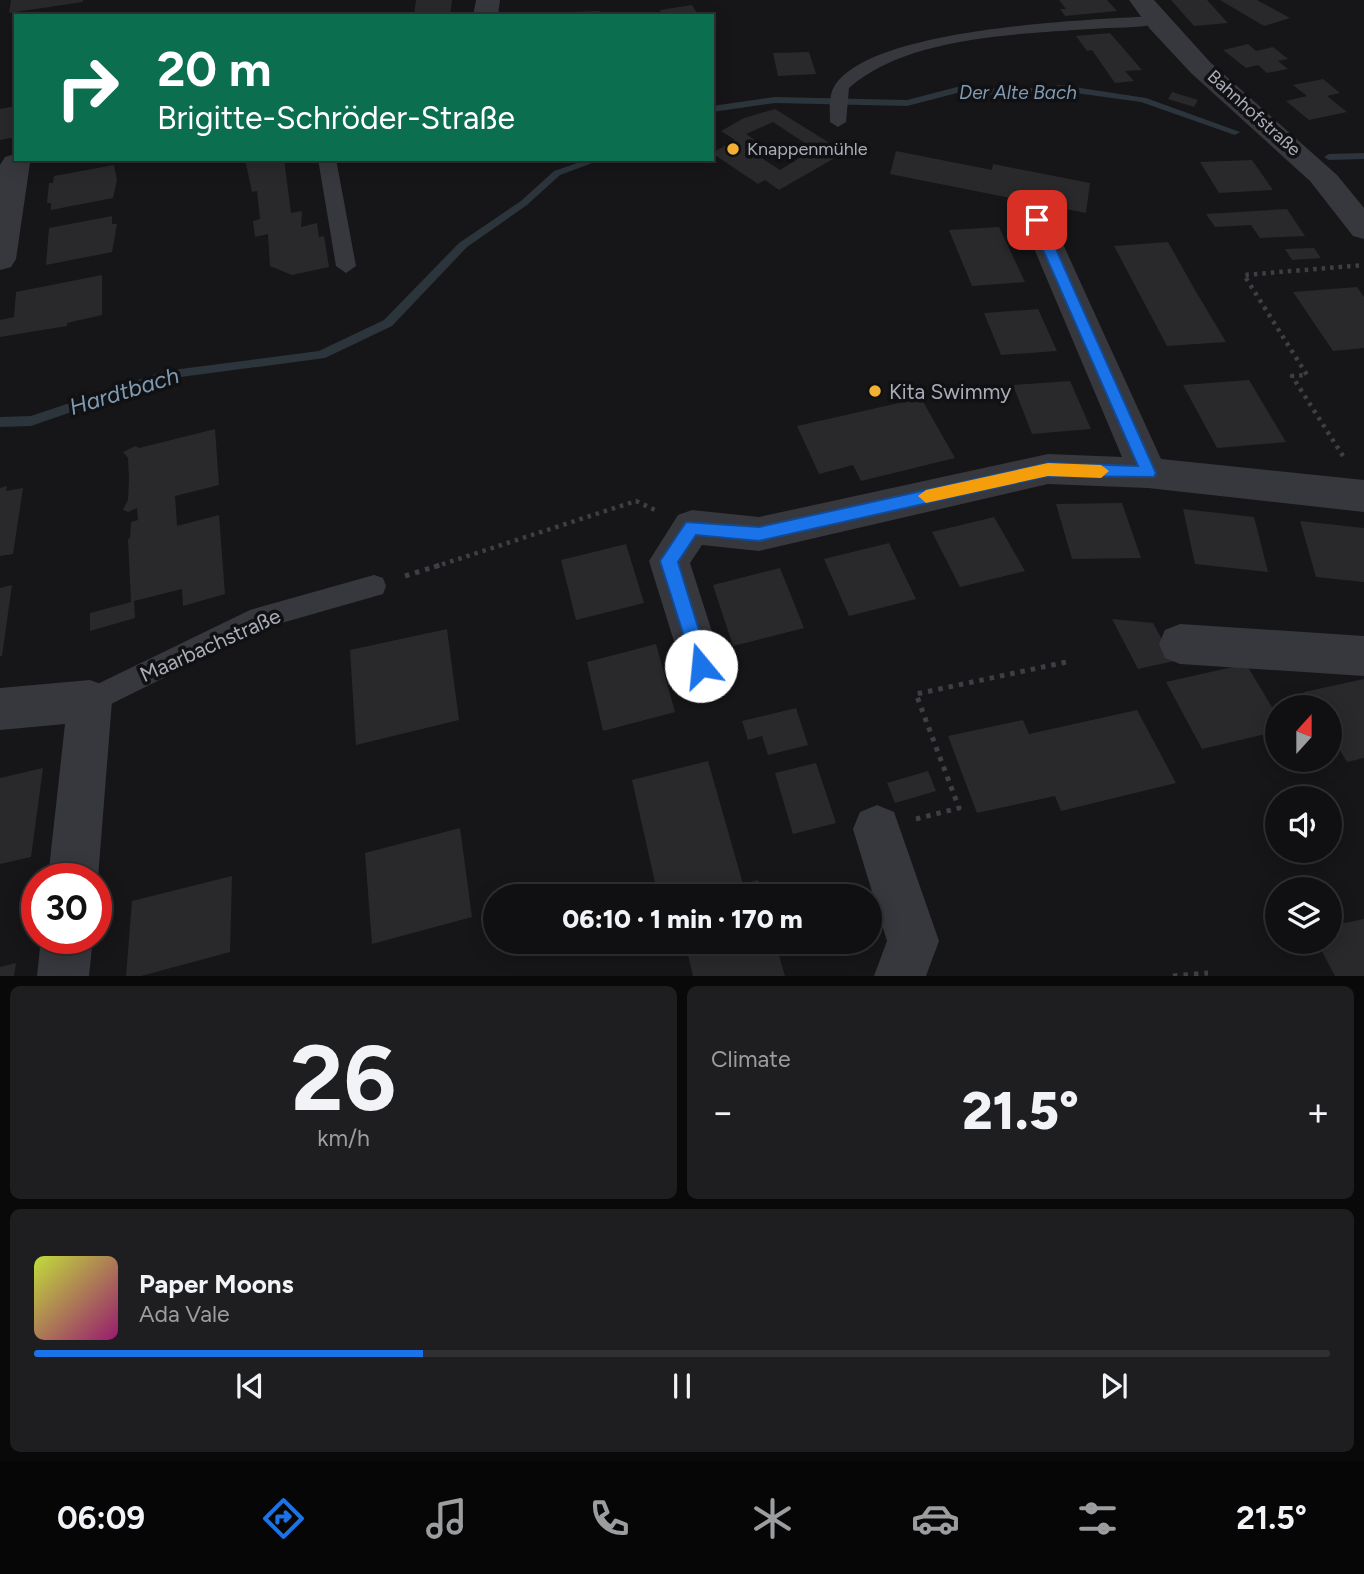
<!DOCTYPE html>
<meta charset="utf-8">
<style>
:root{--surface:#101012;--page:#1e1e20;--text:#f1f3f6;--muted:#9c9d9f;--line:#303032;--accent:#1a73e8}
body{margin:0;font-family:Figtree,sans-serif;background:var(--page);color:var(--text);height:100vh;display:flex;flex-direction:column;font-size:26px;white-space:nowrap}
*{box-sizing:border-box;margin:0}
p{font-size:23px;color:var(--muted)}
.icon{flex:none;width:38px;height:38px;fill:none;stroke:currentColor;stroke-width:2;stroke-linecap:round;stroke-linejoin:round}
.map{position:relative;height:976px;overflow:hidden}
.details{display:flex;flex-direction:column;gap:10px;padding:10px;background:#09090a;flex:1}
.details>*{flex:none}
.guide{position:absolute;left:14px;top:14px;width:700px;height:147px;border-radius:0px;box-shadow:0 4px 18px #0003,0 0 0 2px var(--line);background:#0b6e4f;color:#fff;overflow:hidden}
.needle{width:46px;rotate:21deg}
.tools{position:absolute;left:1265px;top:695px;display:grid;gap:14px}
.tools a{display:grid;place-items:center;width:77px;height:77px;border-radius:50%;background:var(--surface);box-shadow:0 4px 18px #0003,0 0 0 2px var(--line);font-size:35px}
.speed{position:absolute;left:21px;top:863px;display:flex;gap:14px;font-size:35px;font-weight:700;text-align:center}
.speed>*{display:grid;place-content:center;width:91px;height:91px;border-radius:50%;background:var(--surface);box-shadow:0 4px 18px #0003,0 0 0 2px var(--line);line-height:1}
.speed .limit{border:10px solid #d22;background:#fff;color:#111}
.pin{position:absolute;display:grid;place-items:center;width:60px;height:60px;color:#fff;margin:-30px;border-radius:14px;box-shadow:0 4px 10px #0006}
.me{position:absolute;width:77px;margin:-38px;rotate:343deg;stroke-linejoin:round;filter:drop-shadow(0 0 5px #0008)}
.turn{display:flex;align-items:center;gap:24px;height:147px;padding:0 28px;font-size:32px}
.turn .icon{width:91px;height:91px;stroke-width:2.5}
.turn b{display:block;font-size:49px;line-height:60px}
.big{font-size:52px;font-weight:800;line-height:1.1}
.details .card{flex:1;display:flex;flex-direction:column;justify-content:center;gap:10px;min-width:0;padding:0 24px;border-radius:10px;background:var(--page)}
.details .dial{align-items:center;gap:0}
.dial b{font-size:91px;line-height:1}
.song{display:flex;align-items:center;gap:21px}
.cover{width:84px;height:84px;border-radius:10px;background:linear-gradient(135deg,hsl(70 70% 55%),hsl(320 70% 35%))}
.played{height:7px;border-radius:4px;background:linear-gradient(90deg,var(--accent) 30%,var(--line) 30%)}
.keys{display:flex;justify-content:space-around;direction:ltr}
.heat{display:flex;justify-content:space-between;align-items:center;font-size:38px;direction:ltr}
.details .tiles{flex:1;display:grid;gap:10px;grid-template-columns:1fr 1fr}
.card:last-child{grid-column:span 2}
.trip{position:absolute;left:483px;top:884px;width:399px;height:70px;border-radius:35px;background:var(--surface);box-shadow:0 4px 18px #0003,0 0 0 2px var(--line);font-weight:800;line-height:70px;text-align:center}
.menu{display:flex;height:112px;justify-content:space-around;align-items:center;background:#060607;color:var(--muted)}
.menu .icon{width:49px;height:49px}
.menu .on{color:var(--accent)}
.menu b{font-size:32px;color:var(--text)}
.map>svg:first-child{display:block}
</style>
<div class="map">
<svg width="1364" height="976" viewBox="0 0 1364 976">
<rect width="100%" height="100%" fill="#161618"/>
<g fill="none" stroke-linecap="round" stroke-linejoin="round">
<!-- stream -->
<path fill="#2c353c" fill-rule="evenodd" d="M1061 85 1146 98 1240 132 1235 135 1232 134 1141 102 1061 91 1011 96 961 92 907 106 775 103 712 112V106L775 97 907 100 961 86 1011 90Z
M1364 153V159L1329 160 1324 157 1329 154Z
M589 159H603L560 175 527 205 467 247 392 326 325 358 166 379 31 426 0 427V417L31 416 165 371 319 351 384 320 459 243 521 201 554 171Z"/>
</g>
<!-- building -->
<path fill="#29292c" fill-rule="evenodd" d="M11 0H83V2L9 13Z
M416 0H452L450 16H414Z
M1059 0H1107L1117 11 1065 16 1060 9H1066Z
M1171 0H1207L1228 23 1194 26Z
M1220 0H1257L1290 18 1264 26Z
M692 5 699 16H656L661 13 660 10Z
M600 11V16H570V12Z
M567 12V16H516V14Z
M1110 33 1142 70 1125 71 1134 81 1115 83 1092 50 1087 51 1076 36Z
M1248 44 1256 51 1273 47 1288 59 1278 61 1288 69 1267 73 1258 65 1246 68 1223 50Z
M809 52 816 74 778 76 773 53Z
M1323 79 1340 93 1327 96 1347 112 1309 120 1286 101 1307 96 1293 85Z
M1172 92 1198 100 1194 107 1168 99Z
M16 106V137L0 140V109Z
M775 109 828 142 840 155 779 190 765 180 758 184 712 153 735 140 721 131 744 118ZM773 122 814 149 780 170 748 149 759 143 746 134Z
M896 151 992 170 993 164 1090 183 1086 213 890 174Z
M245 159H284L291 213 302 211 301 227 317 223 319 237 324 236 329 267 292 275 270 266 268 234 255 237 253 221 260 219 257 191 252 192Z
M1252 160 1273 190 1219 193 1200 162Z
M114 165 117 180 113 198 51 210V203H47L49 183H53L54 176Z
M1287 209 1305 236 1260 238 1251 225 1215 227 1206 214Z
M112 216V224H117L112 252 46 265 49 228Z
M999 227 1025 282 972 286 949 230Z
M1168 242 1195 290 1226 342 1167 346 1114 246Z
M1314 248 1321 258 1292 260 1285 249Z
M102 275V315L67 323V326L0 337V320L14 317 16 292Z
M1357 287 1364 297V348L1333 351 1293 292Z
M1038 309 1057 351 1001 355 984 313Z
M1249 380 1286 442 1217 448 1183 385Z
M1070 381 1091 429 1032 434 1013 385Z
M921 398 955 458 861 481 853 465 819 474 797 426Z
M215 429 219 485 175 496 176 510 177 526 219 515 225 594 183 606 182 589 134 601 135 618 90 631V613L131 602 128 539 130 538 131 522 138 520 137 508 128 512 123 510 128 500 129 479 128 458 123 452 135 446 139 448Z
M7 486 6 491 23 488 13 554 0 556V488Z
M1122 503 1141 558 1072 559 1056 504Z
M1183 509 1254 517 1268 572 1195 564Z
M994 517 1025 571 960 587 932 532Z
M1300 521 1364 528V582L1316 577Z
M889 543 916 599 849 616 824 559Z
M626 544 644 603 576 620 561 560Z
M780 568 804 628 733 646 713 585Z
M12 585 2 656H0V588Z
M1112 619 1153 623 1174 661 1138 669Z
M447 629 459 720 356 745 350 650Z
M656 644 675 712 603 731 587 662Z
M1246 664 1278 717V731L1202 749 1166 682Z
M1364 679V758L1347 762 1330 734V707H1313L1304 692Z
M796 708 808 745 768 755 762 736 748 740 742 721Z
M1137 710 1176 783 1061 811 1055 796 977 813 948 736 1023 720 1029 734Z
M708 761 743 884 758 880 762 896H658L632 780Z
M816 763 836 823 793 834 775 773Z
M43 768 31 857 0 864V778Z
M928 771 936 791 895 803 887 783Z
M460 828 472 917 372 944 365 853Z
M232 876 230 952 141 976H126L132 901Z
M1364 919V976H1335L1317 942H1330V926Z
M685 942H775L785 976H693Z
M16 963 14 976H0V967Z"/>
<g fill="none" stroke-linecap="round" stroke-linejoin="round">
<!-- path-far1 -->
<path stroke="#3d3f44" stroke-width="4.5" stroke-dasharray="3.5 5" stroke-linecap="butt" d="M1343 456 1292 376 1307 375 1244 275 1364 265
M434 567 636 501 655 510"/>
<!-- path -->
<path stroke="#3d3f44" stroke-width="5" stroke-dasharray="4.5 6" stroke-linecap="butt" d="M405 576 440 565
M916 819 959 808 916 694 1071 661
M1173 976 1208 973"/>
<!-- service -->
<path fill="#37383d" fill-rule="evenodd" d="M1155 16 1160 17V23C1138 29 1113 27 1091 29 1016 34 906 37 849 88L846 122 838 127 830 122C830 110 828 96 835 85 874 27 1086 20 1155 16Z
M318 159H336L356 266 346 273 336 266Z
M374 575 383 578 386 586 383 594 264 628 99 710 90 713 81 710 77 701 81 692 250 610Z"/>
<!-- minor -->
<path fill="#37383d" fill-rule="evenodd" d="M476 0H500L498 16H473Z
M15 154 16 159H27L30 163 16 259 11 267 0 270V165L5 157Z
M1037 210 1048 213 1052 220 1161 459 1364 480V512L1148 488 1048 484 759 551 702 545 690 563 723 666 716 680 701 686 686 680 649 561 678 515 692 510 759 517 1048 454 1122 457 1022 220 1026 213Z
M1180 624 1364 636V676L1180 664 1165 658 1159 644 1165 630Z
M90 680 106 686 112 701 98 878 96 882V878H48L65 724 0 730V688Z
M877 805 894 812 939 941 926 976H874L887 941 853 829 860 812Z
M41 938H93L89 976H37Z"/>
<!-- tertiary -->
<path fill="#37383d" fill-rule="evenodd" d="M1129 0H1154L1210 62 1337 175 1364 208V239L1353 236 1310 181 1191 73 1150 29Z"/>
</g>
<!-- route -->
<path fill="#1a73e8" stroke="#114b97" stroke-width="2" d="M1037 216 1043 220 1156 473 1154 477 1048 476 759 541 696 535 678 562 710 666 708 671 701 674 695 671 660 561 686 522 759 527 1048 463 1138 466 1030 220Z"/>
<!-- slow -->
<path fill="#f59e0b" d="M1048 463 1101 465 1109 471 1101 478 1048 476 926 503 918 496 926 490Z"/>
<!-- markers -->
<g fill="#f2b134" stroke="#111113" stroke-width="2.5">
<circle cx="733" cy="149" r="7"/>
<circle cx="875" cy="391" r="7"/>
</g>
<g text-anchor="middle" dominant-baseline="central" stroke-width="7" stroke-linejoin="round" paint-order="stroke">
<!-- far-street labels -->
<g font-size="18" fill="#a8adb8" stroke="#111113">
<text transform="translate(1254 113) rotate(42)">Bahnhofstraße</text>
</g>
<!-- far-poi labels -->
<g font-size="18" fill="#a8adb8" stroke="#111113" text-anchor="start">
<text x="747" y="149">Knappenmühle</text>
</g>
<!-- far-water labels -->
<g font-size="19" font-style="italic" fill="#7f9bb3" stroke="#111113">
<text x="1018" y="92">Der Alte Bach</text>
</g>
<!-- poi labels -->
<g font-size="21" fill="#a8adb8" stroke="#111113" text-anchor="start">
<text x="889" y="391">Kita Swimmy</text>
</g>
<!-- street labels -->
<g font-size="21" fill="#a8adb8" stroke="#111113">
<text transform="translate(210 645) rotate(-24)">Maarbachstraße</text>
</g>
<!-- water labels -->
<g font-size="23" font-style="italic" fill="#7f9bb3" stroke="#111113">
<text transform="translate(124 391) rotate(-17)">Hardtbach</text>
</g>
</g>
</svg>
<div class="tools">
<a><svg class="needle" viewBox="-14 -14 28 28"><path d="M0-13l5 13h-10z" fill="#e53935"/><path d="M0 13l5-13h-10z" fill="#9c9d9f"/></svg></a>
<a><svg class="icon" aria-label="sound" viewBox="0 0 24 24"><path d="M4 9h4l5-4v14l-5-4H4zM17 9q2 3 0 6"/></svg></a>
<a><svg class="icon" aria-label="layers" viewBox="0 0 24 24"><path d="M12 4l9 5-9 5-9-5zM3 14l9 5 9-5"/></svg></a>
</div>
<div class="speed"><div class="limit">30</div></div>
<div class="pin" style="left:1037px;top:220px;background:#d93025"><svg class="icon" aria-label="arrive" viewBox="0 0 24 24"><path d="M6 21V4h12l-3 4 3 4H6"/></svg></div>
<svg class="me" style="left:701px;top:666px" viewBox="-20 -20 40 40"><circle r="19" fill="#fff"/><path d="M0-13L10 11 0 6-10 11z" fill="#1a73e8"/></svg>
<div class="trip">06:10 · 1 min · 170 m</div>
<div class="guide">
<div class="turn"><svg class="icon" aria-label="right" viewBox="0 0 24 24"><path d="M7 20v-9h11M14 6l5 5-5 5"/></svg><div><b>20 m</b>Brigitte-Schröder-Straße</div></div>
</div>
</div>
<section class="details">
<div class="tiles">
<div class="card dial"><b>26</b><p>km/h</p></div>
<div class="card"><p>Climate</p>
<div class="heat"><a>−</a><b class="big">21.5°</b><a>+</a></div>
</div>
<div class="card">
<div class="song"><i class="cover"></i><div><b>Paper Moons</b><p>Ada Vale</p></div></div>
<div class="played"></div>
<div class="keys"><svg class="icon" aria-label="previous" viewBox="0 0 24 24"><path d="M18 5L8 12l10 7zM5 5v14"/></svg><svg class="icon" aria-label="pause" viewBox="0 0 24 24"><path d="M8 5v14M16 5v14"/></svg><svg class="icon" aria-label="next" viewBox="0 0 24 24"><path d="M6 5l10 7-10 7zM19 5v14"/></svg></div>
</div>
</div>
</section>
<nav class="menu">
<b>06:09</b>
<svg class="icon on" aria-label="directions" viewBox="0 0 24 24"><path d="M12 3l9 9-9 9-9-9zM9 14v-3h6M13 9l2 2-2 2"/></svg>
<svg class="icon" aria-label="music" viewBox="0 0 24 24"><path d="M9 18V5l10-2v13"/><circle cx="6" cy="18" r="3"/><circle cx="16" cy="16" r="3"/></svg>
<svg class="icon" aria-label="phone" viewBox="0 0 24 24"><path d="M5 4h4l2 5-3 2q2 4 5 5l2-3 5 2v4C11 20 4 13 5 4z"/></svg>
<svg class="icon" aria-label="climate" viewBox="0 0 24 24"><path d="M12 3v18M4 7l16 10M4 17L20 7"/></svg>
<svg class="icon" aria-label="car" viewBox="0 0 24 24"><path d="M5 17H2v-5l4-1 3-4h7l3 4 3 1v5h-3M9 17h6M6 11h13"/><circle cx="7" cy="17" r="2"/><circle cx="17" cy="17" r="2"/></svg>
<svg class="icon" aria-label="filters" viewBox="0 0 24 24"><path d="M4 7h16M4 17h16"/><circle cx="9" cy="7" r="2"/><circle cx="15" cy="17" r="2"/></svg>
<b>21.5°</b>
</nav>
